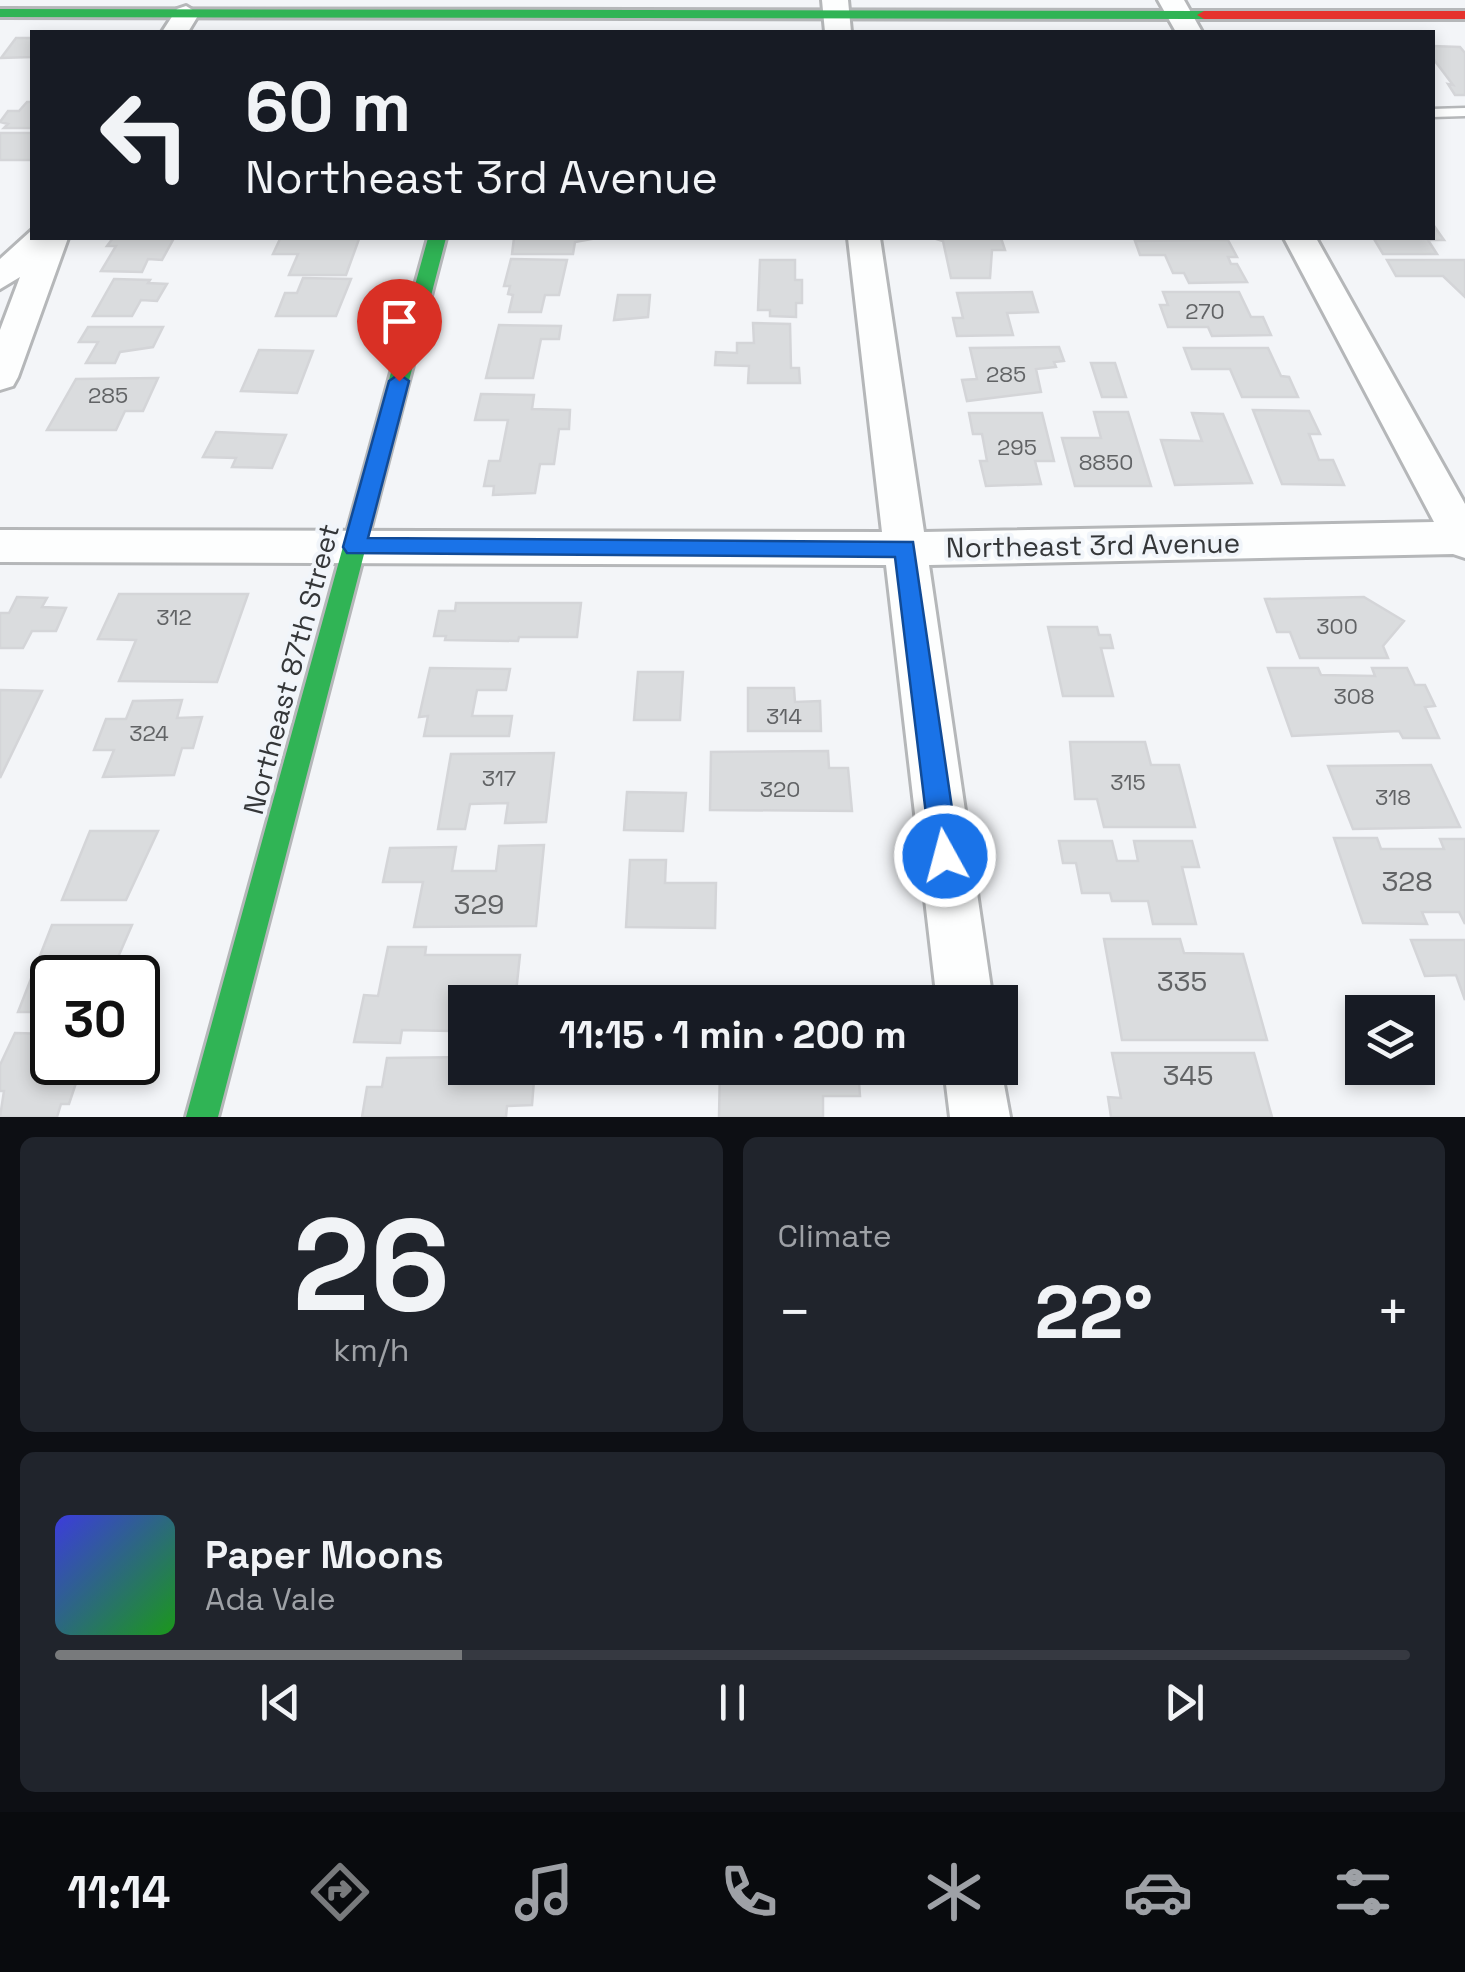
<!DOCTYPE html>
<meta charset="utf-8">
<style>
:root{--surface:#171b24;--page:#20242c;--text:#f1f3f6;--muted:#9ea1a6;--line:#363941;--accent:#787a7c}
body{margin:0;font-family:"Space Grotesk",sans-serif;background:var(--page);color:var(--text);height:100vh;display:flex;flex-direction:column;font-size:38px;white-space:nowrap}
*{box-sizing:border-box;margin:0}
p{font-size:32px;color:var(--muted)}
.icon{flex:none;width:55px;height:55px;fill:none;stroke:currentColor;stroke-width:2;stroke-linecap:round;stroke-linejoin:round}
.map{position:relative;height:1117px;overflow:hidden}
.drawer{display:flex;flex-direction:column;gap:20px;padding:20px;background:#0d0f14;flex:1}
.drawer>*{flex:none}
.guide{position:absolute;left:30px;top:30px;width:1405px;height:210px;border-radius:0px;box-shadow:0 5px 15px #0003;background:#171b24;color:var(--text);overflow:hidden}
.buttons{position:absolute;left:1345px;top:995px;display:grid;gap:20px}
.buttons a{display:grid;place-items:center;width:90px;height:90px;border-radius:0px;background:var(--surface);box-shadow:0 5px 15px #0003;font-size:50px}
.speed{position:absolute;left:30px;top:955px;display:flex;gap:20px;font-size:50px;font-weight:700;text-align:center}
.speed>*{display:grid;place-content:center;width:130px;height:130px;border-radius:50%;background:var(--surface);box-shadow:0 5px 15px #0003;line-height:1}
.speed .limit{border:5px solid #111;border-radius:15px;background:#fff;color:#111}
.pin{position:absolute;display:grid;place-items:center;width:85px;height:85px;color:#fff;margin:-102px -42px;border-radius:50% 50% 50% 0;rotate:-45deg;box-shadow:0 0 10px #0007}
.pin .icon{rotate:45deg}
.me{position:absolute;width:110px;margin:-55px;rotate:353deg;stroke-linejoin:round;filter:drop-shadow(0 0 8px #0008)}
.turn{display:flex;align-items:center;gap:35px;height:210px;padding:0 50px;font-size:45px}
.turn .icon{width:130px;height:130px;stroke-width:2.5}
.turn b{display:block;font-size:70px;line-height:85px}
.big{font-size:75px;font-weight:800;line-height:1.1}
.drawer .card{flex:1;display:flex;flex-direction:column;justify-content:center;gap:15px;min-width:0;padding:0 35px;border-radius:15px;background:var(--page)}
.drawer .dial{align-items:center;gap:0}
.dial b{font-size:130px;line-height:1}
.song{display:flex;align-items:center;gap:30px}
.cover{width:120px;height:120px;border-radius:15px;background:linear-gradient(135deg,hsl(240 70% 55%),hsl(120 70% 35%))}
.played{height:10px;border-radius:5px;background:linear-gradient(90deg,var(--accent) 30%,var(--line) 30%)}
.keys{display:flex;justify-content:space-around;direction:ltr}
.heat{display:flex;justify-content:space-between;align-items:center;font-size:55px;direction:ltr}
.drawer .tiles{flex:1;display:grid;gap:20px;grid-template-columns:1fr 1fr}
.card:last-child{grid-column:span 2}
.trip{position:absolute;left:448px;top:985px;width:570px;height:100px;border-radius:0px;background:var(--surface);box-shadow:0 5px 15px #0003;font-weight:800;line-height:100px;text-align:center}
.dock{display:flex;height:160px;justify-content:space-around;align-items:center;background:#090b0e;color:var(--muted)}
.dock .icon{width:70px;height:70px}
.dock .on{color:var(--accent)}
.dock b{font-size:45px;color:var(--text)}
.map>svg:first-child{display:block}
</style>
<div class="map">
<svg width="1465" height="1117" viewBox="0 0 1465 1117">
<rect width="100%" height="100%" fill="#f3f5f8"/>
<!-- building -->
<path fill="#dadcde" stroke="#d4d5d8" stroke-width="2.5" d="M16 38H32V57L1 58Z
M1432 46 1460 47 1465 53V95H1455L1448 84 1453 85 1432 57Z
M27 102H32V128H4L8 124 0 122 8 111H19Z
M0 133H32V160H0Z
M1432 223 1444 240H1428L1437 254H1383L1374 239 1432 238Z
M113 238H174L162 260 148 259 142 272 101 271 116 246H107Z
M514 238H597L575 242 573 254H512Z
M933 238H1001L1005 250H992L990 278H951L943 241Z
M280 239H359L346 275H289L298 254H273Z
M1228 240 1237 257H1228L1231 264H1237L1247 282 1189 283 1184 273H1173L1165 255H1140L1135 241Z
M511 259 567 260 559 295H545L541 312H509L513 295 508 294 510 286H504Z
M760 260H795V280H802V303H796V317L770 316V310H758Z
M1387 260H1465V297L1443 276H1396Z
M303 278 351 279 336 316H276L285 293H297Z
M114 279 150 280 148 283 167 284 157 301 141 300 132 316H93Z
M1032 292 1038 312 1007 313 1013 335 957 336 953 318H963L957 293Z
M1163 292H1239L1251 317H1263L1271 335 1212 336 1208 327H1168L1160 305H1168Z
M618 295H650L648 317 614 320Z
M753 323 790 324 791 368H799L800 383H748L749 366 715 365 716 352 737 353V343H754Z
M499 325 561 326 559 339H541L533 378H486Z
M88 327H163L153 347 120 352 115 363H86L98 342H79Z
M1059 347 1064 361 1054 362 1056 367 1036 369 1041 392 967 401 962 380 977 379 970 348Z
M1184 348H1268L1281 376 1289 377 1298 397H1242L1230 369H1192Z
M259 350 313 351 297 393 241 391Z
M1091 363H1115L1126 397H1102Z
M158 378 143 411H125L116 430H47L76 379Z
M481 394 534 395 532 409 570 410 569 429H559L554 464H540L535 493 493 495 494 486H484L489 461H500L508 420H475Z
M1253 410 1309 411 1320 434H1309L1319 460H1333L1344 485 1282 484Z
M1094 412H1128L1151 486H1075L1062 438H1101Z
M969 413H1042L1054 461H1035L1041 484 986 486 980 461H987L982 434H973Z
M1192 413 1223 414 1252 483 1175 485 1161 440 1202 441Z
M216 432 286 435 272 468 232 467 236 458 203 457Z
M119 594H248L217 682 119 681 136 640 98 639Z
M17 597 47 598 42 607 66 608 56 631H32L23 648H0V613H9Z
M1364 597 1404 621 1383 646 1388 658H1300L1290 632H1277L1265 599Z
M456 603H581L577 637H519L518 641 445 640 446 636H434L439 611H455Z
M1048 627H1097L1099 635H1110L1113 648H1101L1113 696H1063Z
M430 668 510 669 506 690H477L472 716H512L509 736H424L428 716 419 717Z
M1268 668H1318L1321 675 1375 676 1372 668H1407L1415 685H1425L1435 706 1425 707 1439 738H1403L1399 731 1292 736Z
M638 672H683L680 720H634Z
M748 688H794L795 702 820 701 821 731H748Z
M0 690 42 691 0 778Z
M182 700 177 718 202 717 193 748H182L174 775 103 777 114 750H94L106 719H126L133 701Z
M1070 742H1145L1151 765H1179L1195 827H1104L1097 799H1075Z
M828 751 829 768H848L852 811 710 810 711 752Z
M554 753 546 822 505 823 508 803 470 804 465 829H438L451 754Z
M1431 765 1460 827 1353 829 1328 766Z
M627 792 686 793 683 831 624 830Z
M90 831H158L126 900H62Z
M1334 838H1377L1381 849H1444L1440 839H1465V924L1459 912H1422L1427 924 1363 923Z
M1059 841H1112L1117 861H1138L1134 841H1192L1199 867H1182L1196 924H1153L1148 901H1112L1110 893H1082L1076 863H1063Z
M544 845 536 926 414 927 423 882H383L390 848 456 847 452 871H496L499 846Z
M630 860H666L665 883H716L715 928 626 927Z
M52 925H132L109 978H52V1012H18Z
M1104 939H1180L1184 953 1243 954 1267 1040H1122Z
M1411 940H1465V1000L1456 975 1425 976Z
M388 947H426L425 955H520L515 1002 455 1004 451 1031 402 1030 400 1043 354 1042 364 995 378 996Z
M15 1033 52 1034V1062H89L82 1065 69 1104H61L57 1117H0L4 1091H0V1065Z
M1112 1053H1254L1272 1117H1111L1108 1097 1121 1098Z
M465 1057V1068H535L532 1105 507 1106 506 1117H362L367 1087H382L387 1058Z
M720 1068H858L860 1096H823V1117H719Z"/>
<g fill="none" stroke-linecap="round" stroke-linejoin="round">
<!-- lane casing -->
<g stroke="#b5b7b9" stroke-width="5">
<path id="lane" d="M1465 108V116L1432 117V109Z"/>
</g>
<!-- street casing -->
<g stroke="#b5b7b9" stroke-width="6">
<path id="street" d="M822 0H848L851 32H825Z
M1158 0H1184L1202 32H1176Z
M186 6 199 14 188 32H162L177 9Z
M32 230V238H68L18 377 13 386 0 390V330L20 277 0 289V259Z
M848 238H880L924 532 1434 522 1284 238H1316L1465 504V558L1453 554 929 565 993 1002H937L886 565 0 562V530L882 532Z
M1000 1063 1010 1117H950L944 1068H1000Z"/>
</g>
<!-- fast casing -->
<g stroke="#b5b7b9" stroke-width="6">
<path id="fast" d="M0 9 1204 11 1211 15 1204 19 0 17Z
M428 238H446L218 1117H186Z"/>
</g>
<!-- jam casing -->
<g stroke="#b5b7b9" stroke-width="6">
<path id="jam" d="M1465 11V19H1204L1197 15 1204 11Z"/>
</g>
<!-- lane -->
<use href="#lane" fill="#fdfefe" fill-rule="evenodd"/>
<!-- street -->
<use href="#street" fill="#fdfefe" fill-rule="evenodd"/>
<!-- fast -->
<use href="#fast" fill="#30b455" fill-rule="evenodd"/>
<!-- jam -->
<use href="#jam" fill="#e5322d" fill-rule="evenodd"/>
</g>
<!-- route -->
<path fill="#1a73e8" stroke="#114b97" stroke-width="2.5" d="M399 374 409 381 368 538 913 542 959 856 955 866 945 870 935 866 931 856 895 557 347 553 343 547 389 381Z"/>
<g text-anchor="middle" dominant-baseline="central" stroke-width="8" stroke-linejoin="round" paint-order="stroke">
<!-- number labels -->
<g font-size="22" fill="#616365">
<text x="1205" y="311">270</text>
<text x="1006" y="374">285</text>
<text x="108" y="395">285</text>
<text x="1017" y="447">295</text>
<text x="1106" y="462">8850</text>
<text x="174" y="617">312</text>
<text x="1337" y="626">300</text>
<text x="1354" y="696">308</text>
<text x="784" y="716">314</text>
<text x="149" y="733">324</text>
<text x="499" y="778">317</text>
<text x="1128" y="782">315</text>
<text x="780" y="789">320</text>
<text x="1393" y="797">318</text>
</g>
<!-- street labels -->
<g font-size="28" fill="#353739" stroke="#f1f5fa">
<text transform="translate(1093 545) rotate(-1)">Northeast 3rd Avenue</text>
<text transform="translate(291 669) rotate(-75)">Northeast 87th Street</text>
</g>
<!-- near-number labels -->
<g font-size="28" fill="#616365">
<text x="1407" y="881">328</text>
<text x="479" y="904">329</text>
<text x="1182" y="981">335</text>
<text x="1188" y="1075">345</text>
</g>
</g>
</svg>
<div class="buttons">
<a><svg class="icon" aria-label="layers" viewBox="0 0 24 24"><path d="M12 4l9 5-9 5-9-5zM3 14l9 5 9-5"/></svg></a>
</div>
<div class="speed"><div class="limit">30</div></div>
<div class="pin" style="left:399px;top:381px;background:#d93025"><svg class="icon" aria-label="arrive" viewBox="0 0 24 24"><path d="M6 21V4h12l-3 4 3 4H6"/></svg></div>
<svg class="me" style="left:945px;top:856px" viewBox="-20 -20 40 40"><circle r="17" fill="#1a73e8" stroke="#fff" stroke-width="3"/><path d="M0-11L8 9 0 5-8 9z" fill="#fff"/></svg>
<div class="trip">11:15 · 1 min · 200 m</div>
<div class="guide">
<div class="turn"><svg class="icon" aria-label="left" viewBox="0 0 24 24"><path d="M17 20v-9H6M10 6l-5 5 5 5"/></svg><div><b>60 m</b>Northeast 3rd Avenue</div></div>
</div>
</div>
<section class="drawer">
<div class="tiles">
<div class="card dial"><b>26</b><p>km/h</p></div>
<div class="card"><p>Climate</p>
<div class="heat"><a>−</a><b class="big">22°</b><a>+</a></div>
</div>
<div class="card">
<div class="song"><i class="cover"></i><div><b>Paper Moons</b><p>Ada Vale</p></div></div>
<div class="played"></div>
<div class="keys"><svg class="icon" aria-label="previous" viewBox="0 0 24 24"><path d="M18 5L8 12l10 7zM5 5v14"/></svg><svg class="icon" aria-label="pause" viewBox="0 0 24 24"><path d="M8 5v14M16 5v14"/></svg><svg class="icon" aria-label="next" viewBox="0 0 24 24"><path d="M6 5l10 7-10 7zM19 5v14"/></svg></div>
</div>
</div>
</section>
<nav class="dock">
<b>11:14</b>
<svg class="icon on" aria-label="directions" viewBox="0 0 24 24"><path d="M12 3l9 9-9 9-9-9zM9 14v-3h6M13 9l2 2-2 2"/></svg>
<svg class="icon" aria-label="music" viewBox="0 0 24 24"><path d="M9 18V5l10-2v13"/><circle cx="6" cy="18" r="3"/><circle cx="16" cy="16" r="3"/></svg>
<svg class="icon" aria-label="phone" viewBox="0 0 24 24"><path d="M5 4h4l2 5-3 2q2 4 5 5l2-3 5 2v4C11 20 4 13 5 4z"/></svg>
<svg class="icon" aria-label="climate" viewBox="0 0 24 24"><path d="M12 3v18M4 7l16 10M4 17L20 7"/></svg>
<svg class="icon" aria-label="car" viewBox="0 0 24 24"><path d="M5 17H2v-5l4-1 3-4h7l3 4 3 1v5h-3M9 17h6M6 11h13"/><circle cx="7" cy="17" r="2"/><circle cx="17" cy="17" r="2"/></svg>
<svg class="icon" aria-label="filters" viewBox="0 0 24 24"><path d="M4 7h16M4 17h16"/><circle cx="9" cy="7" r="2"/><circle cx="15" cy="17" r="2"/></svg>
</nav>
